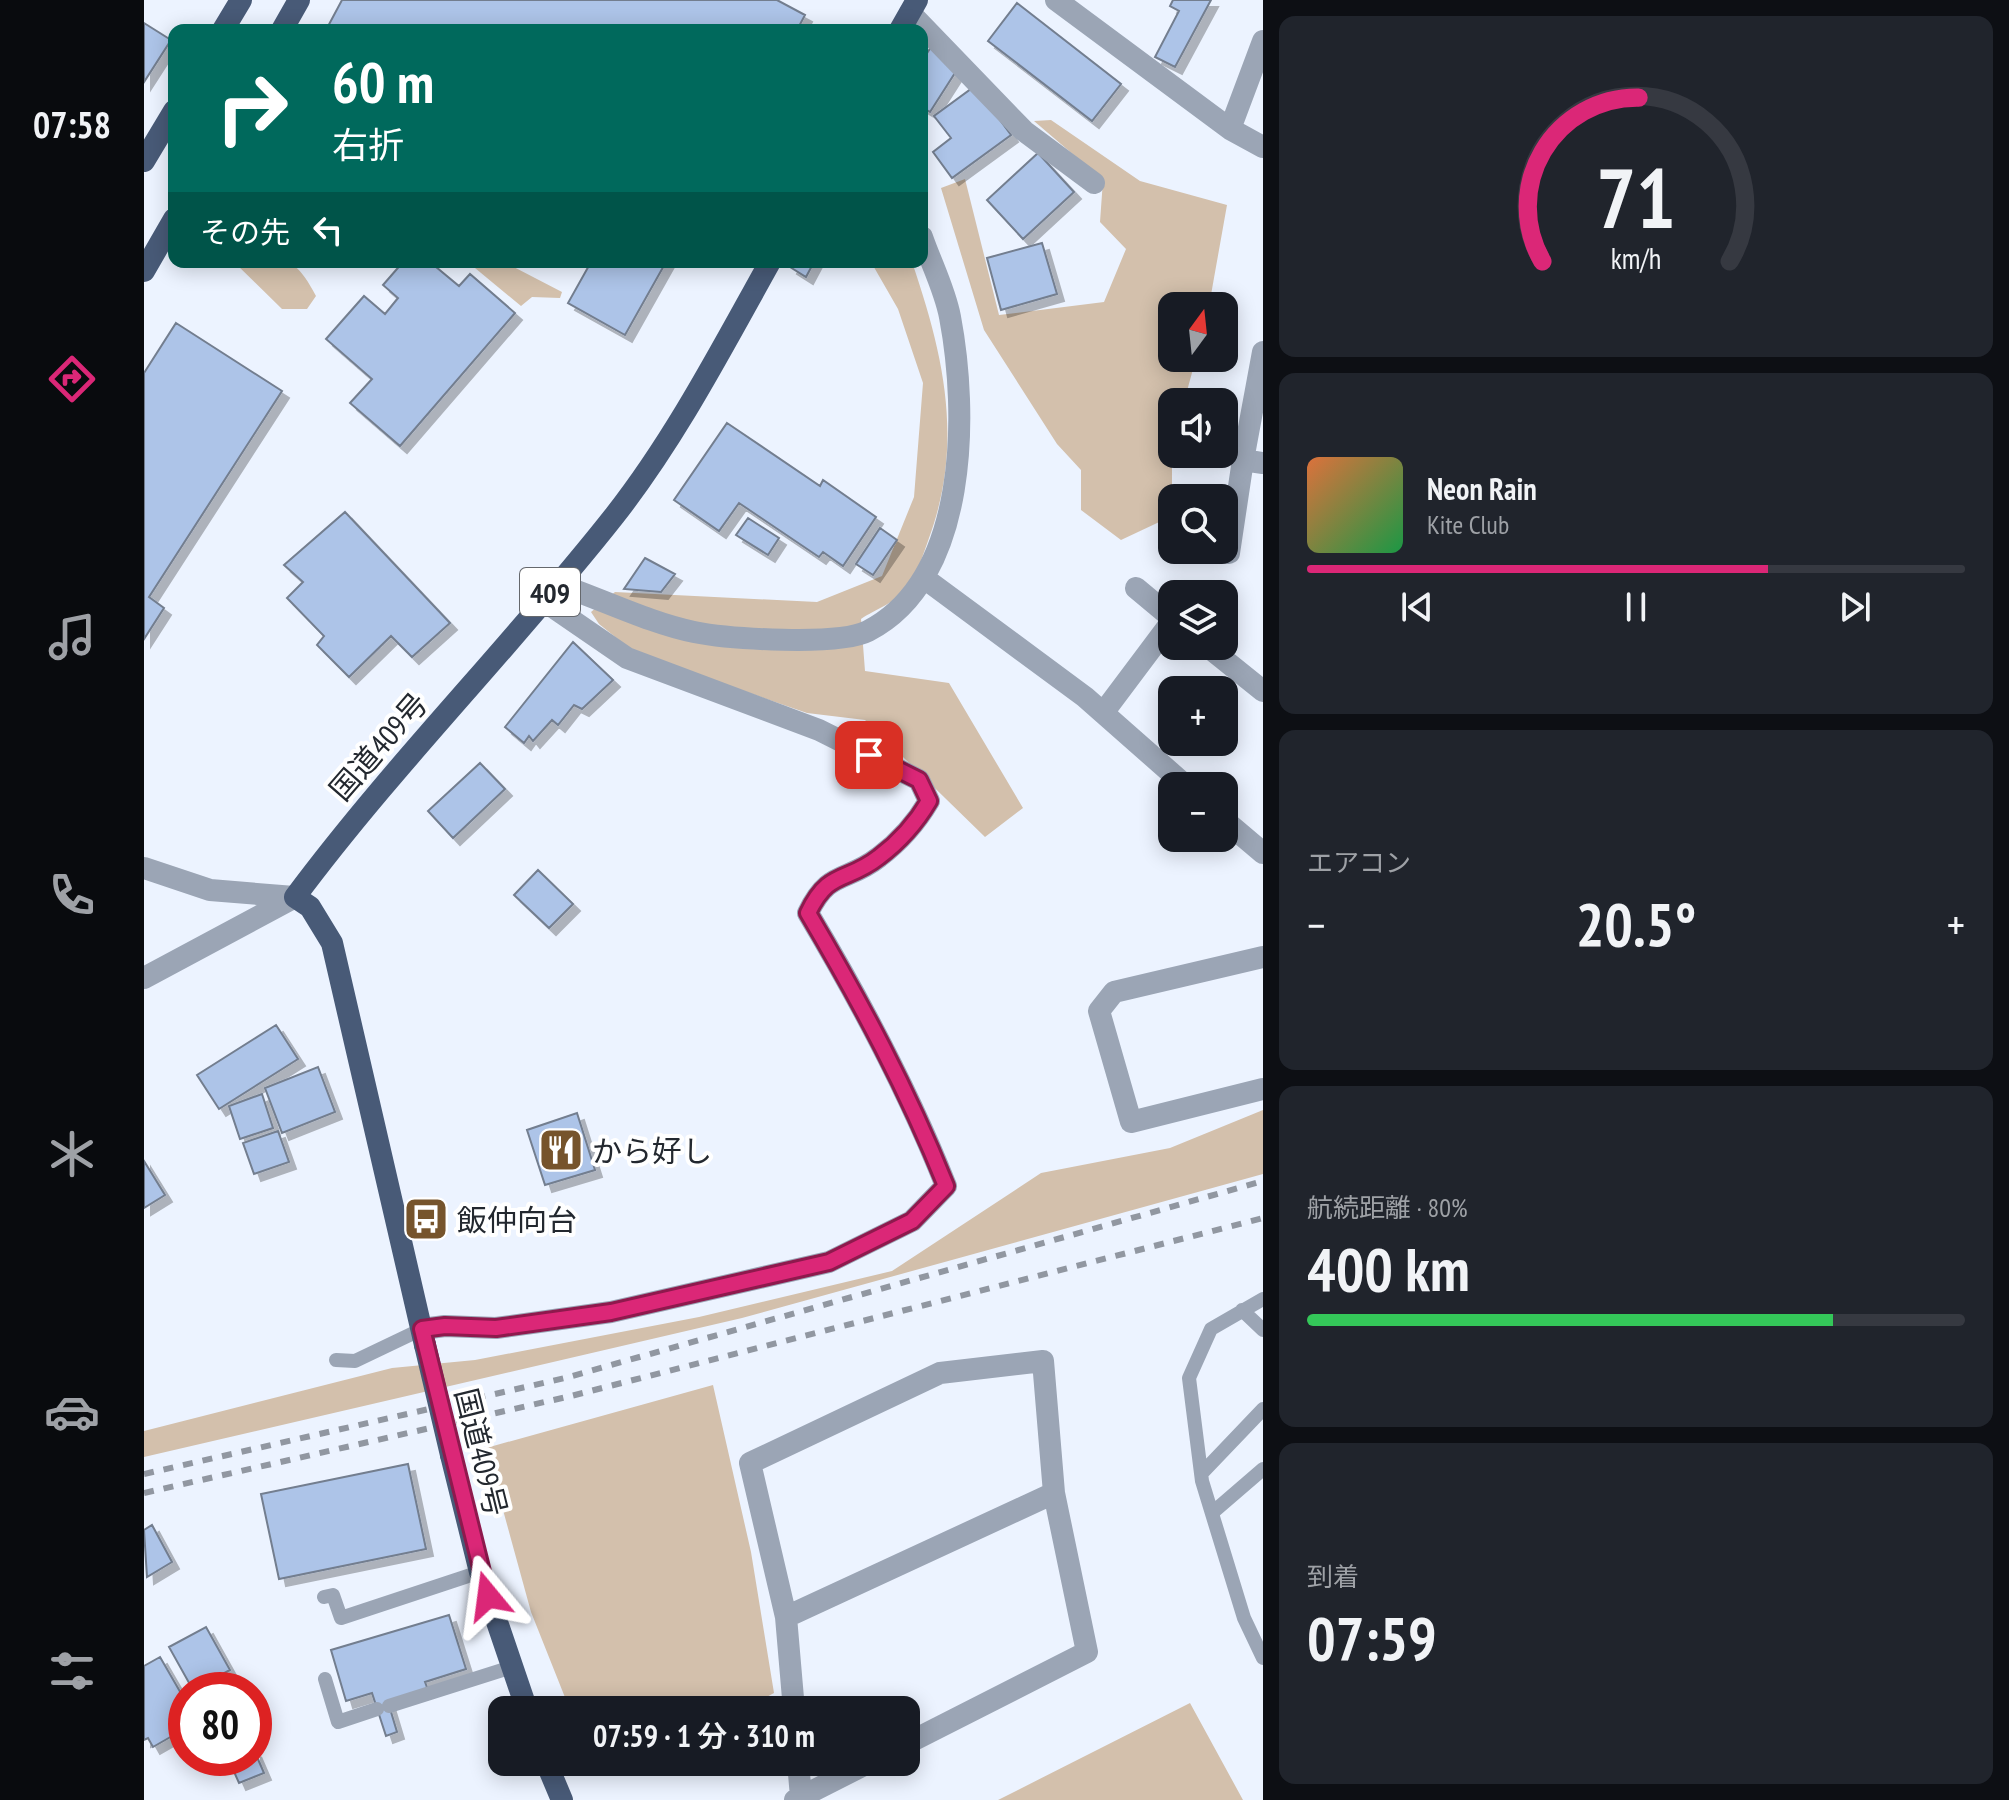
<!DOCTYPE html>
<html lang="ja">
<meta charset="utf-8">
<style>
:root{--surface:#171b24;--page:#20242c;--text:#f1f3f6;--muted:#9ea1a6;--line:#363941;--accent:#db2777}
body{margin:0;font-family:"PT Sans Narrow","Noto Sans JP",sans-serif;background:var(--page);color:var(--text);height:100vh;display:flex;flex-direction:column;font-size:30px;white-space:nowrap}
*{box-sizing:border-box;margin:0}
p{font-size:26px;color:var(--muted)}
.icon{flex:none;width:44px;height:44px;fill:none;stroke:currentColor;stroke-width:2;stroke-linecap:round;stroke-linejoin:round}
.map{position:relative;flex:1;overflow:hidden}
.drawer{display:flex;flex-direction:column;gap:16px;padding:16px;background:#0d0f14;width:746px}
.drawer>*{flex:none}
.guide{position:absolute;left:24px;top:24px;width:760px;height:244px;border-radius:16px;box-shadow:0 4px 20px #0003;background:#00695c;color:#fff;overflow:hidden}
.needle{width:52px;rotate:15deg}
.buttons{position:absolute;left:1014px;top:292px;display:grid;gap:16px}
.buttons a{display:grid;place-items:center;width:80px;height:80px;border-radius:16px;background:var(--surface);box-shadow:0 4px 20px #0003;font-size:40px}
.speed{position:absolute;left:24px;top:1672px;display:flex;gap:16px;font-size:40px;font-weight:700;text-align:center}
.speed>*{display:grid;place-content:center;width:104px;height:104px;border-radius:50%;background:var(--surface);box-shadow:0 4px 20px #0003;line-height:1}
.speed .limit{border:12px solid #d22;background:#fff;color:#111}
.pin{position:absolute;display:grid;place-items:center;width:68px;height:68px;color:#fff;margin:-34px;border-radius:16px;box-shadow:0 4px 12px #0006}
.me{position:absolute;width:88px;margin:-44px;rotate:344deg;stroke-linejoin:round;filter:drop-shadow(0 0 6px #0008)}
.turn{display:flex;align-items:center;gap:28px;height:168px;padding:0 32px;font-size:36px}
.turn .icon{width:104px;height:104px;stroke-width:2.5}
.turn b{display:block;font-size:56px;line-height:68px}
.then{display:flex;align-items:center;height:76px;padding:0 32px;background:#0003;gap:16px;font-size:30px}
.big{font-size:60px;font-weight:600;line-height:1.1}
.drawer .tile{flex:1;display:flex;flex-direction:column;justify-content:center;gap:12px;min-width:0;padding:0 28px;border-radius:16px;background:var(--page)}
.drawer .dial{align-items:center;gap:0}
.dial svg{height:208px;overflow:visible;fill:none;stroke:var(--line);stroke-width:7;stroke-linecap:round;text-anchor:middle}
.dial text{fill:var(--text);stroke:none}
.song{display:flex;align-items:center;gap:24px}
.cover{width:96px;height:96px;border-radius:12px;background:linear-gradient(135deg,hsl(20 70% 55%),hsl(140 70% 35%))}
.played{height:8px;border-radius:4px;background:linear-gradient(90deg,var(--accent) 70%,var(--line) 70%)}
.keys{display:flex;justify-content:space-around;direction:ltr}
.heat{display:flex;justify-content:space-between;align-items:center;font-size:44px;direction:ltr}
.charge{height:12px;border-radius:6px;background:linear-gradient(90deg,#34c759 80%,var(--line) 0)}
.trip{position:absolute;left:344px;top:1696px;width:432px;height:80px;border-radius:16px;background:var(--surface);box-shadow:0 4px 20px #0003;font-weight:600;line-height:80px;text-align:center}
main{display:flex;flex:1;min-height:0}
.dock{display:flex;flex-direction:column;width:144px;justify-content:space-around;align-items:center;background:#090b0e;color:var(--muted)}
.dock .icon{width:56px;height:56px}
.dock .selected{color:var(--accent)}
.dock b{font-size:36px;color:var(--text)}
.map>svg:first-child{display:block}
</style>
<main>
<nav class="dock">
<b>07:58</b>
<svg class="icon selected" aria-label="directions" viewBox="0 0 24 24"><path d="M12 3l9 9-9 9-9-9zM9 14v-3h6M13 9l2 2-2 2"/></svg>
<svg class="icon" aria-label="music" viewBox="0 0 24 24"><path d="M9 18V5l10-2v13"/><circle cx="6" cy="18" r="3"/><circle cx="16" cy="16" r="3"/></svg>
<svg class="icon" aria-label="phone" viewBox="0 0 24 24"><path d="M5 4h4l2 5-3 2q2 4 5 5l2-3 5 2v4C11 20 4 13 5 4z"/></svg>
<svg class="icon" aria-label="climate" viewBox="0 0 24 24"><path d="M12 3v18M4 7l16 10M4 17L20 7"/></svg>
<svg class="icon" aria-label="car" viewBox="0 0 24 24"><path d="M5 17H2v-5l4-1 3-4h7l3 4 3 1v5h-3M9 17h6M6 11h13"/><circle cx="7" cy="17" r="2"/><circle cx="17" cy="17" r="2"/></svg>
<svg class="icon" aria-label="filters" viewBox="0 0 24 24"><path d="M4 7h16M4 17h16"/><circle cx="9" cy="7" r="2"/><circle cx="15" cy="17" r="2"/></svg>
</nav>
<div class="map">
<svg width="1119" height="1800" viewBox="0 0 1119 1800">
<defs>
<filter id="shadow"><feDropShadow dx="7" dy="7" stdDeviation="0" flood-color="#0004"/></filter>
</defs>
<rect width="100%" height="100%" fill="#ecf3ff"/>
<!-- green -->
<path fill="#d3c0ac" d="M907 120 996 181 1083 205 1065 306H1028V358H1052L1040 402H1028V516L977 540 937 510V470L913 444 840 330 797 188 821 179 855 315 960 302 982 249 956 222 959 180 890 121Z
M90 262C139 262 147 249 172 296L163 309H138Z
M306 262H360L418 292 416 298 388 297 377 306 331 268 306 267Z
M727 262H768C800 356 820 442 785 538 779 555 773 574 763 589 754 601 730 610 717 619L721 671 805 683 879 808 841 837 721 720 663 713 533 668 485 648 455 624 447 612 471 592 673 602 738 576 770 497 779 383 754 309Z
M1119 1110V1174L598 1318 0 1457V1431L248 1368 331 1360 555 1317 748 1271 897 1173 1026 1148Z
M569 1385 607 1552 630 1693 598 1710H426L387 1612 342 1448Z
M1046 1703 1099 1800H854Z"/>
<!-- building -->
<path fill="#adc4e8" stroke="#737e8f" stroke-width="2" filter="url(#shadow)" d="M198 0H633L661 15 653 30H182Z
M1029 0H1067L1031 67 1011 57 1035 11 1026 6Z
M873 3 977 84 948 121 844 41Z
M0 23 27 40 0 82Z
M787 47 816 65 786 112 778 107V61Z
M831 86 867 135 808 178 789 152 807 138 790 116Z
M894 153 930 192 879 239 843 200Z
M898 243 913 294 857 310 843 258Z
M259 262H286L315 286 326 274 371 313 256 446 206 403 228 379 182 339 220 296 241 314 254 298 239 285Z
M447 262H522L481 335 424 303Z
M649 262H670L662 277 646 267Z
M32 323 138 391 5 597 20 608 0 639V373Z
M583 423 676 486 679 480 732 517 699 566 679 552 675 557 595 503 575 531 530 500Z
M201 512 306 623 268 657 247 636 205 677 173 645 180 636 143 598 159 582 140 565Z
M604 518 635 538 624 555 592 535Z
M736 528 753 540 729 575 712 564Z
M501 558 531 574 517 592 480 589Z
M429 642 469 680 438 709 430 705 414 725 408 720 389 741 385 736 380 743 361 727Z
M336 763 361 789 309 838 284 811Z
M394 870 429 904 405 928 370 895Z
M132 1025 154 1059 75 1109 53 1075Z
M174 1067 191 1112 138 1133 121 1088Z
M118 1094 129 1128 96 1139 85 1106Z
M433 1113 451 1170 401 1185 383 1130Z
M134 1131 145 1162 110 1174 99 1143Z
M0 1161 21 1195 0 1208Z
M264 1464 282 1549 135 1579 117 1494Z
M8 1525 28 1562 3 1577 0 1530Z
M305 1615 322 1669 281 1682 284 1690 244 1702 253 1732 242 1736 228 1693 202 1701 187 1650Z
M62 1627 86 1670 49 1690 25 1647Z
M16 1657 42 1702V1728L9 1747 4 1738 0 1740V1666Z
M110 1750 120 1773 95 1783 84 1758H110Z"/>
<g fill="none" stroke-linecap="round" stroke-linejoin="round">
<!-- service -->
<path stroke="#9ba5b5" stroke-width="14" d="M1119 1299 1067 1329 1045 1378 1058 1481 1100 1618 1119 1658
M1098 1310 1119 1330
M192 1360 211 1361 278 1329
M1058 1473 1119 1409
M1068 1513 1119 1469
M180 1597 189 1595 197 1618 336 1572
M181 1679 194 1722 233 1709
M245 1706 368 1667"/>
<!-- minor -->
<path stroke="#9ba5b5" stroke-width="22" d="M912 0 1086 129 1119 147
M766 13 880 131 950 183
M1086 129 1119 41
M1099 460 1119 352
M1085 553 1099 460 1119 463
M780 578 941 697 1042 786
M413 584C455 598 508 624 550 632 585 639 695 646 724 631 825 579 824 412 806 317 801 290 787 263 778 237
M992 588 1028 618
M1063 646 1119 691
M959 713 1028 621
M1080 820 1119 853
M1119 957 970 992 955 1011 987 1122 1119 1089
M278 1329 301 1326 352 1328 467 1312 685 1262 768 1221 802 1186C764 1090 717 1002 664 913 685 869 702 883 735 857 755 842 772 823 785 801L775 780 675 730 483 658 400 601
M642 1617 910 1493
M650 1710 642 1617 606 1463 796 1373 899 1361 910 1493 943 1652 762 1744
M654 1762 657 1797
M651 1800 726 1762"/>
<!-- tertiary -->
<path stroke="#9ba5b5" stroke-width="22" d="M0 868 66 890 150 897
M0 978 151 897"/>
<!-- trunk -->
<path stroke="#485a77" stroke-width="22" d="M79 30 97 0
M138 30 155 0
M756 30 773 0
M0 161 30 111
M0 271 30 219
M281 1345 188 943 166 907 151 897C250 764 368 646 471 515 532 437 578 348 626 262
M307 1455 336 1572 383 1710
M402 1762 418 1800"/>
<!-- rail -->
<path stroke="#9197a1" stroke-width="6" stroke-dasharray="10 10" stroke-linecap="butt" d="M0 1474 421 1378 1119 1181
M0 1493 427 1396 1119 1218"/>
<!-- trunk-bridge -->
<path stroke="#485a77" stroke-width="22" d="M281 1345 307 1455"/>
</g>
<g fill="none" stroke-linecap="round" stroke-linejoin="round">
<!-- route casing -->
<g stroke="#8e194d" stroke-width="20">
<path id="route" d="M344 1596 278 1329 301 1326 352 1328 467 1312 685 1262 768 1221 802 1186C762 1087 718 1005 664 913 685 869 702 883 735 857 755 842 772 823 785 801L775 780 725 755"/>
</g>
<!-- route -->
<use href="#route" stroke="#db2777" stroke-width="14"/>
</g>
<!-- icons -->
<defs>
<g id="restaurant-square" transform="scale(2.3)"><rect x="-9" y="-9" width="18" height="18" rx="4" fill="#76542c" stroke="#fff"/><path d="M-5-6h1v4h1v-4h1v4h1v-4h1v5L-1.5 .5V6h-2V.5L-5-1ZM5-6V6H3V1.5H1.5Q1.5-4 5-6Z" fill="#fff"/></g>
<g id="bus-square" transform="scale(2.3)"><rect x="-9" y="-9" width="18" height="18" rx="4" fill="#76542c" stroke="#fff"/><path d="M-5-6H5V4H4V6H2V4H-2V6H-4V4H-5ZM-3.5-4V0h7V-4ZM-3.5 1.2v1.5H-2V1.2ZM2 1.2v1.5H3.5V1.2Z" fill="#fff"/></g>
</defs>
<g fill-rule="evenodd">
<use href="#restaurant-square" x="417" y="1150"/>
<use href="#bus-square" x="282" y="1219"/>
</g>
<g text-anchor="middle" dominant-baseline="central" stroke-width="8" stroke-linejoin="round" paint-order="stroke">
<!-- shield labels -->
<rect fill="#fff" stroke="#65686d" stroke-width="2" x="376" y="568" width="60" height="48" rx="6"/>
<g font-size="28" font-weight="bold" fill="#23282f">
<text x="406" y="592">409</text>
</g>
<!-- street labels -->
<g font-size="30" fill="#23282f" stroke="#fff">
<text transform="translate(234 746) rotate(-49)">国道409号</text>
<text transform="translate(338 1452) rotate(76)">国道409号</text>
</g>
<!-- poi labels -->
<g font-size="30" fill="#23282f" stroke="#fff" text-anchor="start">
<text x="448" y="1150">から好し</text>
<text x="313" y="1219">飯仲向台</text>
</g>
</g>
</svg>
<div class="buttons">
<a><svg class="needle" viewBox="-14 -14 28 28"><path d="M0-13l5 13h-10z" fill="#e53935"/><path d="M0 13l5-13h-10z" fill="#9ea1a6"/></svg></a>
<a><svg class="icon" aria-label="sound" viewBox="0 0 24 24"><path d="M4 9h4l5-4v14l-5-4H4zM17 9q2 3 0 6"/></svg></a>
<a><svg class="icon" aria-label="search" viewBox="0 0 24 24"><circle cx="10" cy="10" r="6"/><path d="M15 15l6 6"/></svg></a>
<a><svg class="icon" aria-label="layers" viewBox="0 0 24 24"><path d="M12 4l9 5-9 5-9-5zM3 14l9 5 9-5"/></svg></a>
<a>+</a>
<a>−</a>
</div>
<div class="speed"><div class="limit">80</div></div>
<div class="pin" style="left:725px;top:755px;background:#d93025"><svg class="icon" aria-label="arrive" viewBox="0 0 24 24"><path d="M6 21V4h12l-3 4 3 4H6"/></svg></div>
<svg class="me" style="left:344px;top:1596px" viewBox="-20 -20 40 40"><path d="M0-17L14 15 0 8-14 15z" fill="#db2777" stroke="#fff" stroke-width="4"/></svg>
<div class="trip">07:59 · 1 分 · 310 m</div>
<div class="guide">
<div class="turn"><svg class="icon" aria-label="right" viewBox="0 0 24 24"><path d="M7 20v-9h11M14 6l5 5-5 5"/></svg><div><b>60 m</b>右折</div></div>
<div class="then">その先<svg class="icon" aria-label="left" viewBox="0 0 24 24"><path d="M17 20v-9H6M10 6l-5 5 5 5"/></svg></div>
</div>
</div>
<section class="drawer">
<div class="tile dial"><svg viewBox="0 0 100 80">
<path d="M14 69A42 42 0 1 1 86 69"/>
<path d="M14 69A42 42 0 0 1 51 6" stroke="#db2777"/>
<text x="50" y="56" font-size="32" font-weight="700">71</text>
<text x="50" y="72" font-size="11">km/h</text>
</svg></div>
<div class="tile">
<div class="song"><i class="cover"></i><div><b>Neon Rain</b><p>Kite Club</p></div></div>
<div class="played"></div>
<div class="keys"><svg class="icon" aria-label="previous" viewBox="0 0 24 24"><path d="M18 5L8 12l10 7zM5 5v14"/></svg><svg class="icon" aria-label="pause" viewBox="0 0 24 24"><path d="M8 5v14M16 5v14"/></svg><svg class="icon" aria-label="next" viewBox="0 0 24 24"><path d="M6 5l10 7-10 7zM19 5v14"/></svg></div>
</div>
<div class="tile"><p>エアコン</p>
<div class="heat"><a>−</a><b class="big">20.5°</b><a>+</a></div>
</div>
<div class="tile"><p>航続距離 · 80%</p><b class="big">400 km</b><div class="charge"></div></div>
<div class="tile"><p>到着</p><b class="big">07:59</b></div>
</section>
</main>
